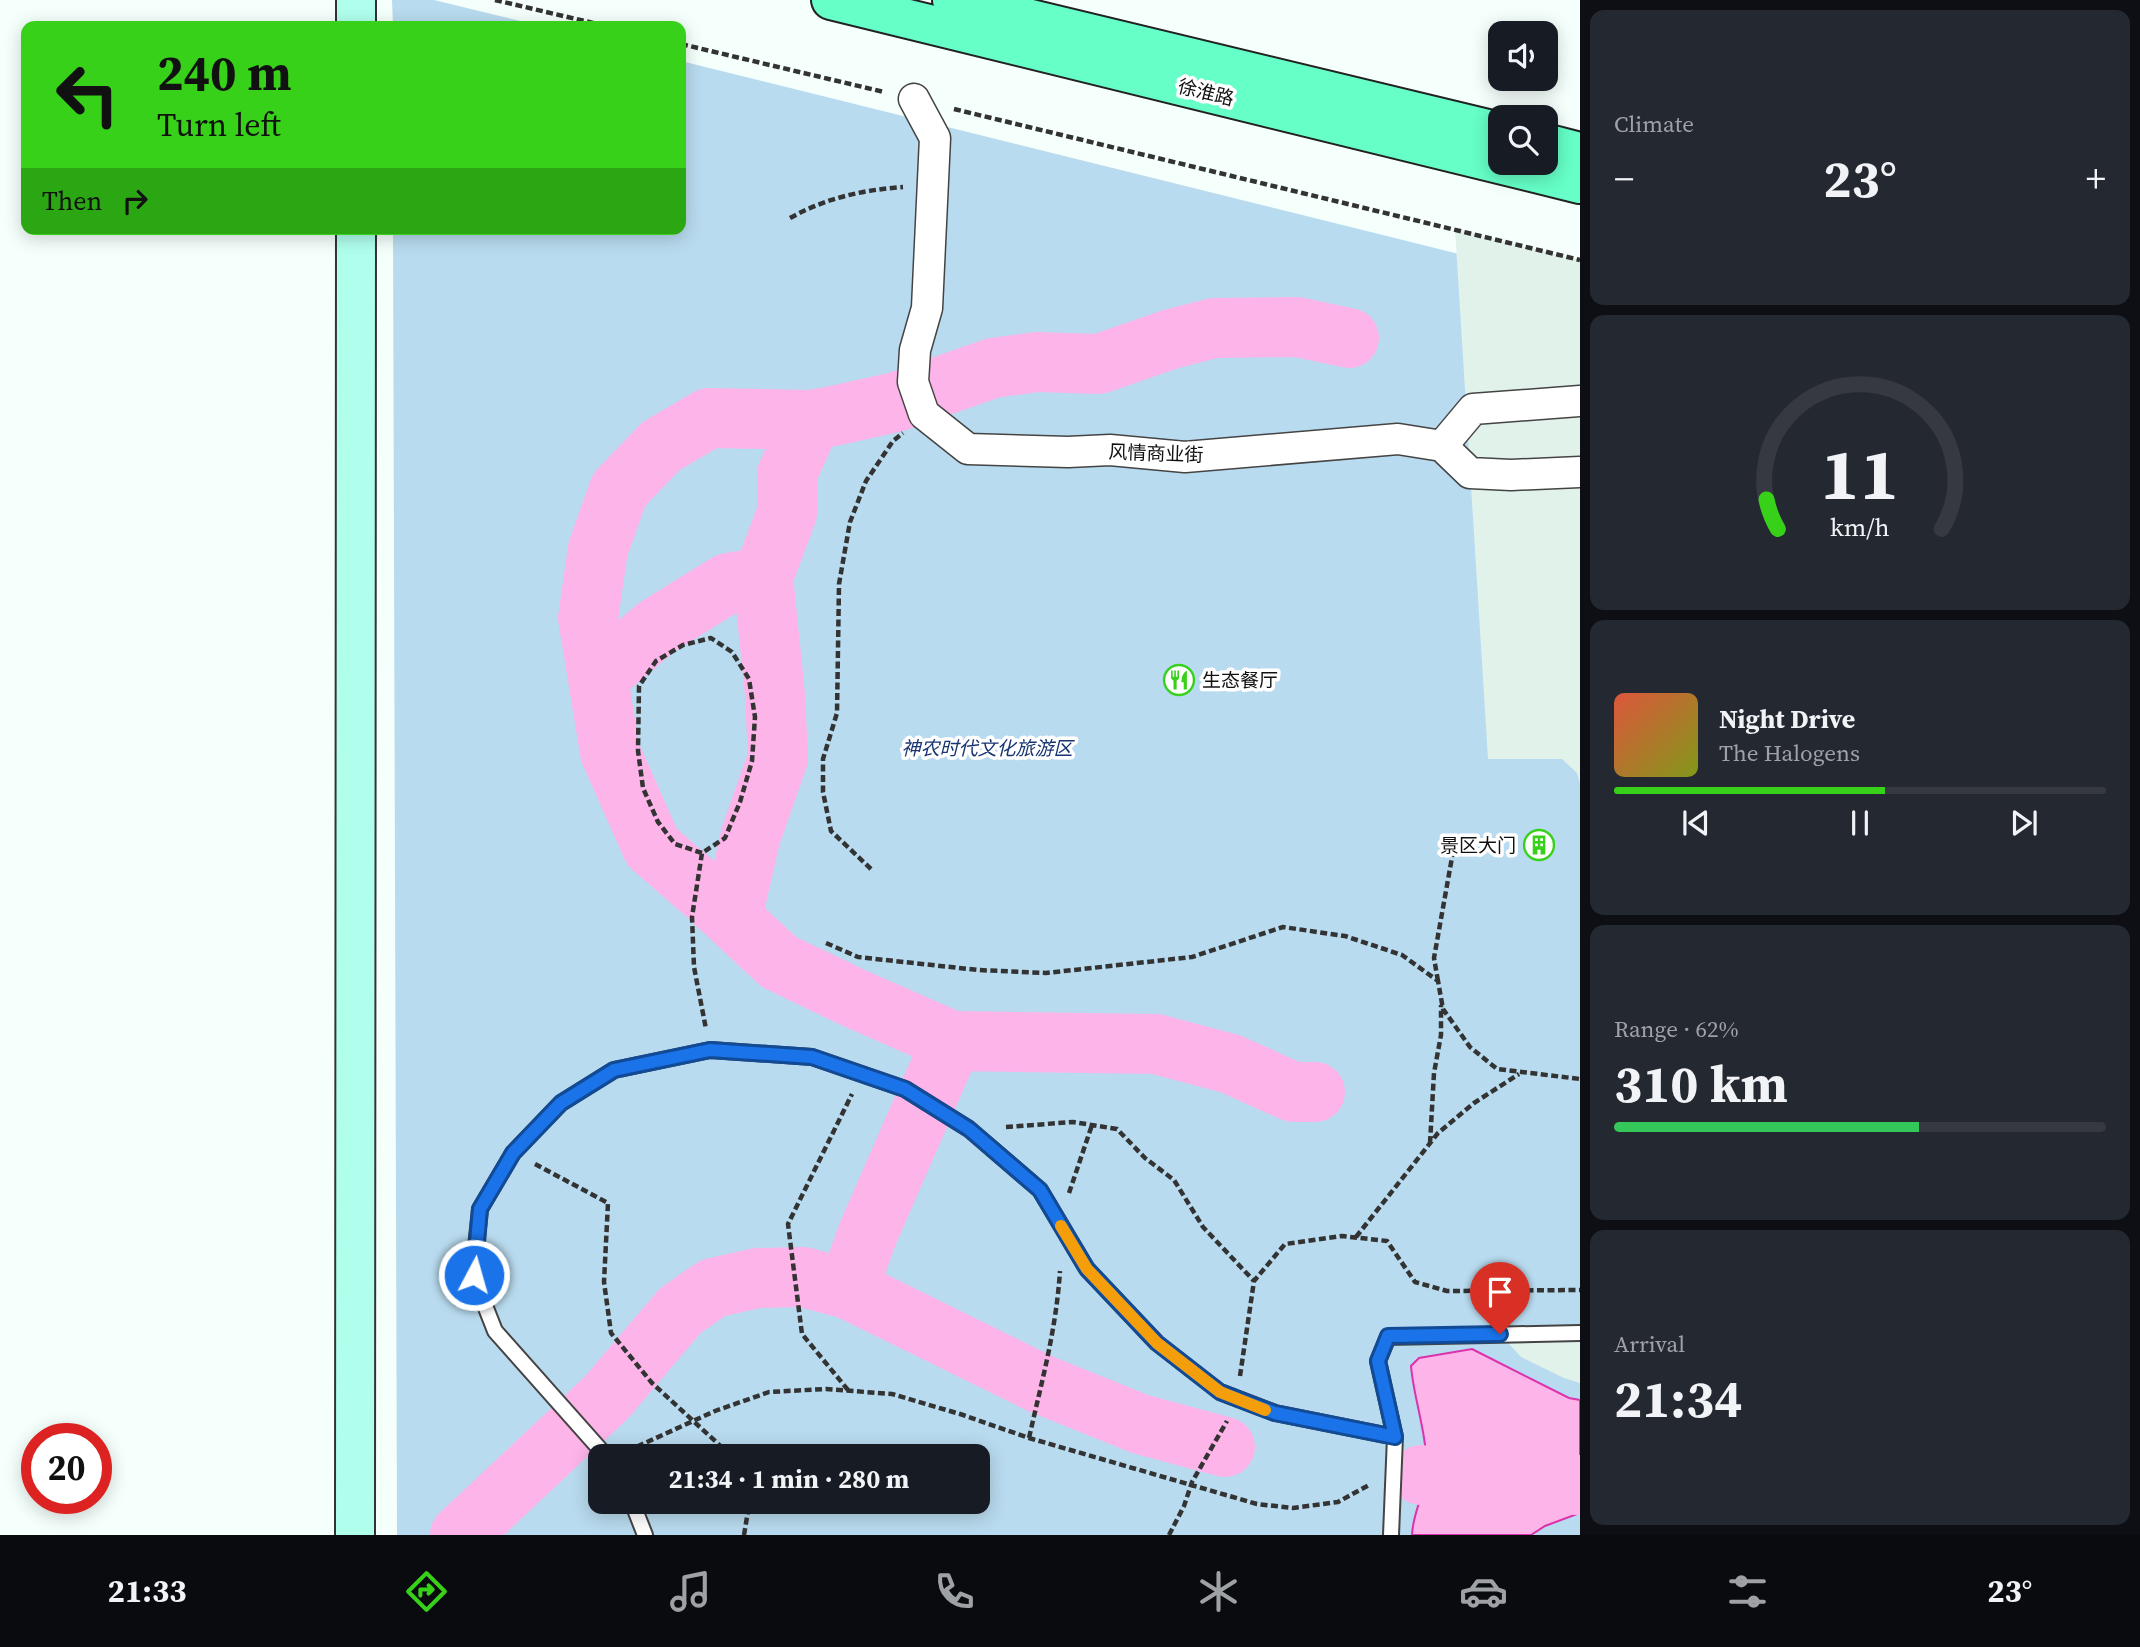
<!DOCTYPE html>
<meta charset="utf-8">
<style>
:root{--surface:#171b24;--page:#242831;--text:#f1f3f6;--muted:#9ea1a6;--line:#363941;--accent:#37d119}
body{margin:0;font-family:"Source Serif 4","Noto Sans SC",serif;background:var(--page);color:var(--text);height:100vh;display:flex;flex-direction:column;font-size:26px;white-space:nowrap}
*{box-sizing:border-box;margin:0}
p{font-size:23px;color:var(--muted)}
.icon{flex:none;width:38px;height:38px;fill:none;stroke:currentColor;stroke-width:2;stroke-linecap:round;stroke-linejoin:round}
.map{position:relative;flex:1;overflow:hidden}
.sheet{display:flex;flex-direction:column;gap:10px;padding:10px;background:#0d0f14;width:560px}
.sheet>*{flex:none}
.guide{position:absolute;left:21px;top:21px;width:665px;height:214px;border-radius:14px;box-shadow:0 4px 18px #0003;background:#37d119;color:#111;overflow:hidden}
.buttons{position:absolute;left:1488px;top:21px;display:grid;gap:14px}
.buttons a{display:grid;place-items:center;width:70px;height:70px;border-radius:14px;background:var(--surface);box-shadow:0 4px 18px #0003;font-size:35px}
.speed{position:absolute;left:21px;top:1423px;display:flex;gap:14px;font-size:35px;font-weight:700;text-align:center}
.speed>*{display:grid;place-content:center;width:91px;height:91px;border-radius:50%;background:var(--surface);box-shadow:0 4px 18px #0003;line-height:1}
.speed .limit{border:10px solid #d22;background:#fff;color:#111}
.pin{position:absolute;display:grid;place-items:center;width:60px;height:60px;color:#fff;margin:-72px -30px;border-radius:50% 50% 50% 0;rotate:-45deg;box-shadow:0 0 7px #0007}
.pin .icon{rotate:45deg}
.me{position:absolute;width:77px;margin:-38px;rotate:6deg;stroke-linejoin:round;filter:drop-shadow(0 0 5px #0008)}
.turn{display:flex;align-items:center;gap:24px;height:147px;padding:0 21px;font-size:32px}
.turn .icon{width:91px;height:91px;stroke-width:2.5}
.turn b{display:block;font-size:49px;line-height:60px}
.then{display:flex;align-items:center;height:66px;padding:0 21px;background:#0003;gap:14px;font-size:26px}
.big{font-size:52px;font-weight:700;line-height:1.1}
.sheet .card{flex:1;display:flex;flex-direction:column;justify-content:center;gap:10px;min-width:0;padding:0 24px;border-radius:14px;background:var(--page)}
.sheet .dial{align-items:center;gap:0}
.dial svg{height:182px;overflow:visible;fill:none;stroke:var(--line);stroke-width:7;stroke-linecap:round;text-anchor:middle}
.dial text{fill:var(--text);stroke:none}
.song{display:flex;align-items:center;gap:21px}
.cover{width:84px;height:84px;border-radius:10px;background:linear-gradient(135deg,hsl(10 70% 55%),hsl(70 70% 35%))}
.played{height:7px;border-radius:4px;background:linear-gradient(90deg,var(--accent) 55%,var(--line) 55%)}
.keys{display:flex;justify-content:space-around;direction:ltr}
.heat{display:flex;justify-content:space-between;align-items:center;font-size:38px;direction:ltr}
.charge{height:10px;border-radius:5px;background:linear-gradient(90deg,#34c759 62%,var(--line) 0)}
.trip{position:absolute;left:588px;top:1444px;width:402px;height:70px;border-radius:14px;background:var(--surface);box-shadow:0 4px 18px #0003;font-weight:700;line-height:70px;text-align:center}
.tabs{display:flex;height:112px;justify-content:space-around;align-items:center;background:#090b0e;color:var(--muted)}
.tabs .icon{width:49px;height:49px}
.tabs .on{color:var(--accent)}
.tabs b{font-size:32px;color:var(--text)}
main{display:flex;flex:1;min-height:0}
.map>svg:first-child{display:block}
</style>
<main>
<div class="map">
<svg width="1580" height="1535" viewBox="0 0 1580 1535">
<rect width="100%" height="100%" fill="#f5fffc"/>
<!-- green -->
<path fill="#b9dbef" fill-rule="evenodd" d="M392 0H434L541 26H393Z
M681 61 1580 284V1535H397L393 229H681ZM600 1456H978V1502H600Z"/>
<!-- plaza -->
<path fill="#e1f2eb" d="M1455 229 1580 260V784L1577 773 1562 759H1488Z
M1580 1333V1383L1564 1378 1521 1357 1500 1334Z"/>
<!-- water -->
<path fill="#fcb4e9" stroke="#db33ab" stroke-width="2" d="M1472 1349 1569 1398 1580 1400V1513L1545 1526 1531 1535H1412C1413 1513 1422 1500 1425 1481 1431 1443 1414 1403 1411 1366L1419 1358Z"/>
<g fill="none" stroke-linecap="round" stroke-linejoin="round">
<!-- river -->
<path stroke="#fcb4e9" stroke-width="60" d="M598 677 657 627 728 583 763 577
M732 917 751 835 778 758 775 695 763 577 787 513V474L811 420
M952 1041 854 998 779 962 705 893 652 847 610 752 588 618 598 549 619 490 661 446 709 418 811 420 833 416 896 402 993 368 1037 362 1099 364 1171 339 1214 328 1297 327 1349 338
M848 1289 868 1233 952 1041 1156 1044 1231 1064 1293 1092H1315
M1421 1475 1470 1483 1580 1485
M460 1535 606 1398 680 1311 713 1288 757 1278 803 1277 848 1289 1041 1384 1140 1424 1225 1447"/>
<!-- lane casing -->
<g stroke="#444" stroke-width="18">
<path id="lane" d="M606 1456 495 1331 473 1275 480 1209 513 1153 561 1103 614 1070 710 1050 812 1057 905 1089 969 1129 1040 1190 1087 1269 1157 1343 1220 1392 1275 1413 1395 1437
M632 1502 645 1535
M1391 1535 1395 1437 1378 1361 1388 1337 1580 1333"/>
</g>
<!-- street casing -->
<g stroke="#444" stroke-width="33">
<path id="street" d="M914 99 935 138 927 308 915 350 913 382 924 414 968 449 1068 452 1110 450 1185 457 1398 439 1442 446 1470 473 1511 475 1580 472
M1442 446 1473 409 1580 401"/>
</g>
<!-- secondary casing -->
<g stroke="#333" stroke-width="42">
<path id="secondary" d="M356 0V26
M355 1535 356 229"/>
</g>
<!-- primary casing -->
<g stroke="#222" stroke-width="42">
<path id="primary" d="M831 0 1580 184
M952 0 1500 132
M1545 143 1580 152"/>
</g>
<!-- path -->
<path stroke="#333" stroke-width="4.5" stroke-dasharray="7 3.5" stroke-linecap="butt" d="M495 0 606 26
M681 44 884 92
M954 109 1580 260
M790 218C826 198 862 190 903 187
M702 853 675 844 658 822 643 788 638 751 639 686 656 661 683 645 711 638 732 652 749 679 755 717 752 761 740 802 725 838 702 853 692 917 694 967 706 1029
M871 869 831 831 823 792V759L837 713 839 584 850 522 866 481 893 441 903 433
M826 943 858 957 978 970 1046 973 1192 957 1283 927 1345 936 1402 955 1438 981 1443 1009 1470 1047 1497 1069 1580 1079
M1438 981 1434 958 1456 835
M1006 1127 1073 1122 1117 1129 1145 1158 1174 1180 1203 1227 1254 1281
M1430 1143 1434 1073 1441 1035V1005
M535 1164 608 1203 604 1282 611 1333 652 1383 726 1451 729 1456
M1069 1193 1092 1125
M1356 1237 1438 1133 1474 1103 1519 1074
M1240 1376 1254 1281 1285 1244 1342 1236 1387 1241 1415 1282 1447 1291 1580 1290
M848 1390 802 1334 788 1224 852 1094
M1029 1438C1042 1380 1056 1331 1060 1271
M629 1453 634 1448 715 1411 769 1392 826 1389 892 1394 960 1414 1029 1438 1257 1504 1293 1508 1338 1502 1369 1485
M744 1535 748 1511 746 1502
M1169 1535 1184 1506 1192 1482 1227 1421"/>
<!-- lane -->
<use href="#lane" stroke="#fff" stroke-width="14"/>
<!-- street -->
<use href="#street" stroke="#fff" stroke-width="30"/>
<!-- secondary -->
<use href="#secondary" stroke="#b0ffed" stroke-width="38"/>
<!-- primary -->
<use href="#primary" stroke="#65ffc7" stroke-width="38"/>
</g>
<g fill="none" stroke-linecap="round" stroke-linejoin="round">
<!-- route casing -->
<g stroke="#114b97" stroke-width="18">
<path id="route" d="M474 1275 480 1209 513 1153 561 1103 614 1070 710 1050 812 1057 905 1089 969 1129 1040 1190 1087 1269 1157 1343 1220 1392 1275 1413 1395 1437 1378 1361 1388 1336 1500 1334"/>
</g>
<!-- route -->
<use href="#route" stroke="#1a73e8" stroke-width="12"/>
<!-- slow -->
<path stroke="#f59e0b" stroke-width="12" d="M1061 1226 1087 1269 1157 1343 1220 1392 1265 1410"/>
</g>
<!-- icons -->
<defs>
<g id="restaurant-ring" transform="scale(1.575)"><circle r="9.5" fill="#fff" stroke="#37d119" stroke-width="1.5"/><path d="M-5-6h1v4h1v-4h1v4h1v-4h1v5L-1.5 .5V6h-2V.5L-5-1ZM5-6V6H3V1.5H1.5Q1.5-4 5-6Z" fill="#37d119"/></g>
<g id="building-ring" transform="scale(1.575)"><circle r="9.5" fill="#fff" stroke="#37d119" stroke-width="1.5"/><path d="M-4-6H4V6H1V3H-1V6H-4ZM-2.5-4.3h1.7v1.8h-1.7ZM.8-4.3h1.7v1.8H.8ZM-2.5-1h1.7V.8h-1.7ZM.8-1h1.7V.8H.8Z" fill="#37d119"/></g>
</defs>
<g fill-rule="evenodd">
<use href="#restaurant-ring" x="1179" y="680"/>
<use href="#building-ring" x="1539" y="845"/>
</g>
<g text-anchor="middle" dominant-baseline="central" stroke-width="7" stroke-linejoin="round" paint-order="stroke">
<!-- street labels -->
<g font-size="19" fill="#111" stroke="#fff">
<text transform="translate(1206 92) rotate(14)">徐淮路</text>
<text transform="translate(1156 453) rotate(2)">风情商业街</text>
</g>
<!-- poi labels -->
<g font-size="19" fill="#111" stroke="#fff" text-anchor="start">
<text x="1202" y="680">生态餐厅</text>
<text x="1516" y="845" text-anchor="end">景区大门</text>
</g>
<!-- park labels -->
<g font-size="19" font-style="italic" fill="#193571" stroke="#fff">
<text x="987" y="748">神农时代文化旅游区</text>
</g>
</g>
</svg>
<div class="buttons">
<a><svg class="icon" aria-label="sound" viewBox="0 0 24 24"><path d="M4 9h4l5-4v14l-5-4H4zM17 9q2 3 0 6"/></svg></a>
<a><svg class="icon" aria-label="search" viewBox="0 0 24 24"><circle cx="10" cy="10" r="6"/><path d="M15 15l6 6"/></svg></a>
</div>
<div class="speed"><div class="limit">20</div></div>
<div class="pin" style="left:1500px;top:1334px;background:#d93025"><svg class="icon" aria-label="arrive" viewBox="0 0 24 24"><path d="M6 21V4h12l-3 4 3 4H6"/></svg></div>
<svg class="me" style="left:474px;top:1275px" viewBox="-20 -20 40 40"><circle r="17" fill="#1a73e8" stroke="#fff" stroke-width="3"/><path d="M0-11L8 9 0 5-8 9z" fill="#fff"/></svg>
<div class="trip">21:34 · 1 min · 280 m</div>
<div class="guide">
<div class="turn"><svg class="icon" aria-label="left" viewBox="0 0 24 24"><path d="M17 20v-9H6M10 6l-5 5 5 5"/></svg><div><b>240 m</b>Turn left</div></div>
<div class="then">Then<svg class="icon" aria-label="right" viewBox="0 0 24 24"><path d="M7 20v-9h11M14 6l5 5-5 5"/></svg></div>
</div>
</div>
<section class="sheet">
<div class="card"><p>Climate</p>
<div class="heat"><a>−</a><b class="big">23°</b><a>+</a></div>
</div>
<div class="card dial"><svg viewBox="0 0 100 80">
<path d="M14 69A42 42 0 1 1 86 69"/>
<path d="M14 69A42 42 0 0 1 9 56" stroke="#37d119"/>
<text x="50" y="56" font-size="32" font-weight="700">11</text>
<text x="50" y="72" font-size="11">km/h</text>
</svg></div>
<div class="card">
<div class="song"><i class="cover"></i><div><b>Night Drive</b><p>The Halogens</p></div></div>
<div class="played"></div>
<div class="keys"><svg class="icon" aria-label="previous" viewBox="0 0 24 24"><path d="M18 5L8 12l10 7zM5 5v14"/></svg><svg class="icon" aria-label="pause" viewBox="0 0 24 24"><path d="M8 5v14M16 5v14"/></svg><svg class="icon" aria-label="next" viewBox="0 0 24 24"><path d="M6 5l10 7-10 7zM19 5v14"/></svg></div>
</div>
<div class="card"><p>Range · 62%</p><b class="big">310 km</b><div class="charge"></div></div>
<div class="card"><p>Arrival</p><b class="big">21:34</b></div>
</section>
</main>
<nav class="tabs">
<b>21:33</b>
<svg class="icon on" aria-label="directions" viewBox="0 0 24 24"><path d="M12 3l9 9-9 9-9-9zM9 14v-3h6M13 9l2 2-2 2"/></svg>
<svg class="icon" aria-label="music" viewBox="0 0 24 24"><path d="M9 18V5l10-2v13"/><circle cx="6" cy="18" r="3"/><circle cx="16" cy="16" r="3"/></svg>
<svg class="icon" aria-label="phone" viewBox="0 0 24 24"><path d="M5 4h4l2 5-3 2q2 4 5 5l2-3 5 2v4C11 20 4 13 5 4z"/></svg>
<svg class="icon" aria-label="climate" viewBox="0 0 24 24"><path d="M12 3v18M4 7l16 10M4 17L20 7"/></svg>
<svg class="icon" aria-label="car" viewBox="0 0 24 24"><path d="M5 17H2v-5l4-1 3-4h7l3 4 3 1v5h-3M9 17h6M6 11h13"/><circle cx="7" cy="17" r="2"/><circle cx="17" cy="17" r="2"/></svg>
<svg class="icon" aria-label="filters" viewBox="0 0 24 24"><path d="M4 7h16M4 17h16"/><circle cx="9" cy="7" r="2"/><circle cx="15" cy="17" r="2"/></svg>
<b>23°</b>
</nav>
